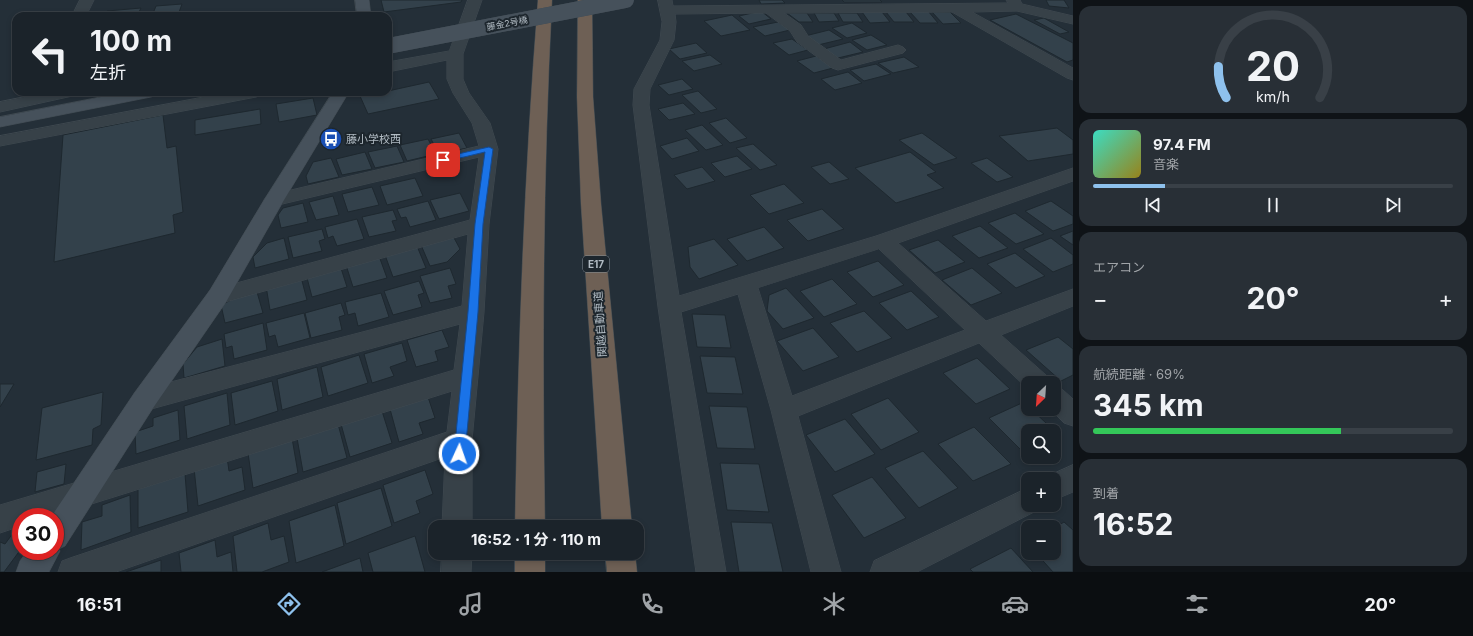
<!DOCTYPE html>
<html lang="ja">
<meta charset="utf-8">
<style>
:root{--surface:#1b232a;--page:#282f36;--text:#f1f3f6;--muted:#a0a4a8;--line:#394047;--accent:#8ec1ed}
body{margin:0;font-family:Inter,"Noto Sans JP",sans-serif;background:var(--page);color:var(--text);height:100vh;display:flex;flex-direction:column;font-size:15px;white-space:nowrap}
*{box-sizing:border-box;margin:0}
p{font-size:13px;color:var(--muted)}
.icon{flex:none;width:22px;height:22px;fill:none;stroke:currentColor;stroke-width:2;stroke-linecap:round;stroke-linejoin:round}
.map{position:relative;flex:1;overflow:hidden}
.sheet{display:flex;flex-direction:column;gap:6px;padding:6px;background:#0f1317;width:400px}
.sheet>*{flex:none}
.banner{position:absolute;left:12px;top:12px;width:380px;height:84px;border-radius:12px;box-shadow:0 2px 6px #0003,0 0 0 1px var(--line);background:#1b232a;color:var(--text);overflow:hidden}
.needle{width:26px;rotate:205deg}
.controls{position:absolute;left:1021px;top:376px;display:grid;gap:8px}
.controls a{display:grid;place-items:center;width:40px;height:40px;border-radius:8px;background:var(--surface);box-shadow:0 2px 6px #0003,0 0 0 1px var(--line);font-size:20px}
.speed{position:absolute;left:12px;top:508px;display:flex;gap:8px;font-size:20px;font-weight:700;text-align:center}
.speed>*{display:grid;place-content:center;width:52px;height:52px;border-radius:50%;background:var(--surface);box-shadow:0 2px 6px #0003,0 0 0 1px var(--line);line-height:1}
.speed .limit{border:6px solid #d22;background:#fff;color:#111}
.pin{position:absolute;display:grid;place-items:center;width:34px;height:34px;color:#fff;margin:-17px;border-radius:8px;box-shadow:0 2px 6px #0006}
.me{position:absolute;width:44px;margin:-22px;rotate:3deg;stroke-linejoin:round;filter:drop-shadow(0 0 3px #0008)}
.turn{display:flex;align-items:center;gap:14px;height:84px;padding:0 12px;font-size:18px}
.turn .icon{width:52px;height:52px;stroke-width:2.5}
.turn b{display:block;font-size:28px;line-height:34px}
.big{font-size:30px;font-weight:700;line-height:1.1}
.sheet .tile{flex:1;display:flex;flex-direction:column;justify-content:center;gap:6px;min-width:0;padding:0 14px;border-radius:12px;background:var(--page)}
.sheet .dial{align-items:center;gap:0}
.dial svg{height:104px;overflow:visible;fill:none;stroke:var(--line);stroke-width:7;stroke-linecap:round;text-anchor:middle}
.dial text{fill:var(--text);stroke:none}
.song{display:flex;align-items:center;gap:12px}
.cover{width:48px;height:48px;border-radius:6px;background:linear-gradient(135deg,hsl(170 70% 55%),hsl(50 70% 35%))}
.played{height:4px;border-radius:2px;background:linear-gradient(90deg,var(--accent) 20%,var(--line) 20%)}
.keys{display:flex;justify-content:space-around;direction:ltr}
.heat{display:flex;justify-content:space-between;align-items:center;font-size:22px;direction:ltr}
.charge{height:6px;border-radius:3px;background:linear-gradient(90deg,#34c759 69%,var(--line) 0)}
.trip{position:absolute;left:428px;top:520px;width:216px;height:40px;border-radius:12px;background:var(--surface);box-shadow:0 2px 6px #0003,0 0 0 1px var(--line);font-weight:700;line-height:40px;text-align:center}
.tab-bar{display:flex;height:64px;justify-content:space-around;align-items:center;background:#0b0e11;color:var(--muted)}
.tab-bar .icon{width:28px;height:28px}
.tab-bar .on{color:var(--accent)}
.tab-bar b{font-size:18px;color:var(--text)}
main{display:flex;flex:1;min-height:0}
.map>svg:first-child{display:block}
</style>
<main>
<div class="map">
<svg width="1073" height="572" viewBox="0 0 1073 572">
<rect width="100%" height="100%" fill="#242f38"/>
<!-- building -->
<path fill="#33414b" stroke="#1e282f" d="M381 0H462L461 2 384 12Z
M759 0H782L785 3 761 4Z
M842 0H880L882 2H844Z
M1046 0H1064L1069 8 1049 6Z
M182 4 178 15 152 16 156 6Z
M141 8 137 16H105L107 11Z
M761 11 771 19 749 24 739 16Z
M928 11 938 23H920L910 12Z
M862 12H882L890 22 870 23Z
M886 12H906L914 22H894Z
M932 12H950L961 23 943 24Z
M787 13H807L813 22H799Z
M814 13H834L839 21 819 22Z
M838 13H857L863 22H843Z
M1016 14 1073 43V60L1067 62 990 20Z
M732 15 750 30 721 36 704 21Z
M1044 18 1069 32 1060 34 1034 20Z
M778 22 790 30 765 36 753 27Z
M852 23 867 33 847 38 832 28Z
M829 30 843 39 818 45 805 36Z
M871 35 887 45 867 50 852 40Z
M792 39 808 50 789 55 773 43Z
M850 42 863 52 838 58 824 49Z
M696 43 707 53 680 59 669 49Z
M710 55 722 64 694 71 682 61Z
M816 56 833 68 814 73 797 61Z
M904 57 919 67 893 73 878 63Z
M876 64 891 74 864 81 850 70Z
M848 72 862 83 835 90 821 79Z
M682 79 693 89 669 95 658 85Z
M429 82 439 99 368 114 360 96 388 92V91Z
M698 91 717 109 701 113 682 95Z
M313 98 317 115 279 122 276 104Z
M683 103 695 114 669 120 658 109Z
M260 109 261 124 195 135V120Z
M163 115 167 148 176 146 183 212 173 215 175 233 54 262 63 135Z
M726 118 747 138 730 143 709 123Z
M702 125 723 145 706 150 685 130Z
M1057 128 1073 140V154L1028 161 999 136Z
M459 133 467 148 439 154 431 139Z
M922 133 957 158 934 165 899 140Z
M687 138 699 151 672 159 660 146Z
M428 139 436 154 407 161 400 145Z
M753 144 777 165 760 170 736 148Z
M397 146 404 162 375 168 368 152Z
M365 152 372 169 342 175 336 159Z
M910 152 936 172 927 175 944 188 896 203 855 168Z
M737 156 752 169 725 177 711 163Z
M331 158 339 177 308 184 306 176 313 162Z
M987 158 1013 177 997 182 971 163Z
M829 162 849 179 830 184 811 167Z
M702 167 715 181 687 189 674 175Z
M415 178 423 196 387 205 380 186Z
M784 184 804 203 769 214 750 195Z
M372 187 379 205 348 212 342 194Z
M460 193 469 211 439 219 430 200Z
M333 196 339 215 316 220 309 202Z
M428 201 436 220 410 227 406 217 401 218 397 209Z
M1051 201 1073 216V224L1053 231 1025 211Z
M303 203 308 222 281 228 278 215 283 208Z
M822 209 844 229 808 241 787 220Z
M393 210 397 220 392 221 396 231 369 237 362 217Z
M1015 213 1044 234 1016 244 988 223Z
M357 219 364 239 337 246 333 236 328 238 325 227Z
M980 226 1008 248 979 258 952 236Z
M764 227 784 248 747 261 727 239Z
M322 229 325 239 319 241 322 251 293 258 288 237Z
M1073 231V245L1060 236Z
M453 236 460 249 447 262 430 266 421 245Z
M284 238 289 259 255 268 253 257 267 243Z
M1051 238 1073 255V264L1053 272 1023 249Z
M714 239 738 265 699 279 690 267 688 247Z
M938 240 965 262 935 273 909 250Z
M417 246 426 268 393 277 385 255Z
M1015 253 1045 276 1016 288 987 264Z
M379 256 387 278 353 287 346 265Z
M878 261 904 285 873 297 847 272Z
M340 265 347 287 312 297 306 274Z
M450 268 456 284 448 286 452 298 430 303 420 276Z
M972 268 1002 293 971 305 942 280Z
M301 277 307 300 270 310 266 286Z
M832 279 857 304 824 317 800 291Z
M419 281 424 293 418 295 422 307 393 315 384 291Z
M786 288 814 318 783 329 767 311 769 295Z
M911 291 939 317 907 330 879 303Z
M257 292 263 313 225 323 221 305 233 299Z
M381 293 389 317 358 326 355 313 348 315 345 302Z
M341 303 345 315 339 317 342 330 311 338 305 313Z
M864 311 892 338 857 352 830 323Z
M304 313 310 338 278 347 275 335 269 337 266 323Z
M692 314 725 315 731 348 697 347Z
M263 323 267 350 234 359 232 346 226 348 224 334Z
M813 328 839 357 803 371 777 341Z
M442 330 449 347 435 351 438 361 416 367 407 340Z
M1058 337 1073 349V375L1061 381 1026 350Z
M222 339 225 366 184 378 183 364 197 347Z
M402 343 407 361 390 367 394 376 372 383 364 354Z
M359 355 368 383 328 396 321 367Z
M700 356 735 357 743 394 707 393Z
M977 358 1010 389 976 404 943 373Z
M317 367 323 397 282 410 277 379Z
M272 381 278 411 235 425 231 393Z
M0 384H14L0 407Z
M103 392 101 425 93 429 92 445 36 460 42 408Z
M227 393 230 425 187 439 184 406Z
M428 397 435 418 419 423 423 434 399 442 390 409Z
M888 398 919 432 881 450 851 414Z
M1024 402 1028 406V409H1031L1061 437 1054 440V431H1028V453L1025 454 989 418Z
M709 406 747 407 755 449 717 448Z
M178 410 180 440 136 454 135 432 153 426V418Z
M382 411 392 443 350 457 341 424Z
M845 419 875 454 835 472 806 435Z
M338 424 347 458 303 472 297 438Z
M974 427 1011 464 973 481 938 444Z
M292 438 298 473 253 488 248 453Z
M923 451 958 488 919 508 885 468Z
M227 457 229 471 242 467 245 490 198 506 194 468Z
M720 463 759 464 769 512 727 510Z
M66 464 64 484 35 492 37 472Z
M425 470 433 494 416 501 420 513 394 523 383 485Z
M185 474 188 512 138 528V489Z
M872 477 906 518 864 538 832 495Z
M381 488 392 526 346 544 337 503Z
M130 495 131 532 81 550 82 522 102 516V505Z
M335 505 344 546 296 563 289 521Z
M731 522 772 523 783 572H739Z
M1064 522 1073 530V572H1053L1036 553H1054V528Z
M268 523 271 540 284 536 289 562 262 572H237L233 536Z
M16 529 21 530V549L4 572H0V542L5 544Z
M415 536 425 572H373L368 553Z
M215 540 217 557 231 552 233 572H181L179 553Z
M1011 548 1033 572H973L970 569Z
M360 558 363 572H322Z
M161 560V572H126Z"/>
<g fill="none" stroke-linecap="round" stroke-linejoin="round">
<!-- street casing -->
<g stroke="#404a51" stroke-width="1">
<path id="street" d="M80 0H94L86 16H72Z
M468 0H482L463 54V79L469 93 490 123 498 149 489 224 484 312 472 440V527H442L445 457 116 572H58L62 561 73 557 447 432 452 391 50 517H21V526L0 533V505L454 370 460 324 144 411 135 408 131 400 135 392 144 389 462 306 468 234 218 304 210 302 207 296 210 290 218 288 470 220 479 157 274 206 267 204 264 200 267 196 274 194 479 146 472 123 453 93 447 79V60L388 72V62L449 51Z
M658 0H672L673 6 1008 3 1006 0H1020L1022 4 1073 16V24L1017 11 972 12 1073 68V80L1067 78 952 12 784 13 801 25 808 36 841 60 898 45 903 47 906 50 903 53 838 70 832 68 797 42 790 31 766 13 675 14 676 22 674 40 650 89 649 105 679 296 876 236 1073 168V181L898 243 986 321 1073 289V306L1001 335 1047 376 1050 383H1028V389L979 343 798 416 841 572H811L771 410 738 294 681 312 726 572H696L658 307 633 105 634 89 660 40 662 22ZM879 249 965 330 792 396 758 288Z
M48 92H79L77 95 0 112V102Z
M230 92H264L262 95 256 97 0 146V136Z
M1054 386 1063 390 1073 399V426L1064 423 1050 409H1054Z
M1073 465V492L1054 500V479H1044V478Z
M1028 488V505H1040L1038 510 917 572H870L874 561Z
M442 553H472L471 572H441Z"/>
</g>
<!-- secondary casing -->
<g stroke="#404a51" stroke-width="1">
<path id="secondary" d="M355 0H369L371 16H357Z
M126 92H159L157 95 151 97 0 127V117Z
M333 92H349L284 200 226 302 153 408 65 546 59 549 60 551 49 572H16L20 561 27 551H55V517H51L135 392 210 290 264 200Z"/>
</g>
<!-- highway casing -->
<g stroke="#424c53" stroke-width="1">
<path id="highway" d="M538 0H552C543 176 542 351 545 527H515C518 351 524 175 538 0Z
M578 0H592L593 97 601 204 632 527H602L581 204 577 97Z
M515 553H545V572H515Z
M605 553H635L637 572H607Z"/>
</g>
<!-- street -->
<use href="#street" fill="#374148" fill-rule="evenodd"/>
<!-- secondary -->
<use href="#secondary" fill="#46515b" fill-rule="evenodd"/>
<!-- highway -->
<use href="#highway" fill="#6e6055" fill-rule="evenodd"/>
<!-- secondary-bridge casing -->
<g stroke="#404a51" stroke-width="16" stroke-linecap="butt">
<path id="secondary-bridge" d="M388 46 626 0"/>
</g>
<!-- secondary-bridge -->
<use href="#secondary-bridge" stroke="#46515b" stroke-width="16"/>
</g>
<!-- route -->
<path fill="#1a73e8" stroke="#114b97" d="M489 147 493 149 483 224 478 312 465 454 463 458 459 459 455 458 454 454 468 312 475 224 485 152 443 162 439 160 440 158Z"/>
<!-- icons -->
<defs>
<g id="bus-disc" transform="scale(1.15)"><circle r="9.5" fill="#1a4fb4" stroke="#1d262d"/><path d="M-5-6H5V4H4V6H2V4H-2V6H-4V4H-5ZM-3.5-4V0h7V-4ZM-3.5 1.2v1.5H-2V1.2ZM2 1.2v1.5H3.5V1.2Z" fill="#fff"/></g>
</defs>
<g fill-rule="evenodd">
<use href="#bus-disc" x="331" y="139"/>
</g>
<g text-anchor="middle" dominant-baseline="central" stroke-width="4" stroke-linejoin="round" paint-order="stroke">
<!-- far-street labels -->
<g font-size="9" fill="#b2bcc4" stroke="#1d262d">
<text transform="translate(507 23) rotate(-11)">藤金2号橋</text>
</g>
<!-- shield labels -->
<rect fill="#1d262d" stroke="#858f97" stroke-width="1" x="583" y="256" width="26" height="16" rx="3"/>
<g font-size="10" font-weight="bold" fill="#b2bcc4">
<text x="596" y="264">E17</text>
</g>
<!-- poi labels -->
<g font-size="11" fill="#b2bcc4" stroke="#1d262d" text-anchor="start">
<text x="346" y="139">藤小学校西</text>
</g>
<!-- street labels -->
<g font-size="11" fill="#b2bcc4" stroke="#1d262d">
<text transform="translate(600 324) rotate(-94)">関越自動車道</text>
</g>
</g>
</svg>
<div class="controls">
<a><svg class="needle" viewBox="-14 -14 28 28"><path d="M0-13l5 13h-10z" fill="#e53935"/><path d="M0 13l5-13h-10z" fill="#a0a4a8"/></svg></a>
<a><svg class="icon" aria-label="search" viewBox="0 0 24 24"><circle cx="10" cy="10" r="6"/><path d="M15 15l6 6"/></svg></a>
<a>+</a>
<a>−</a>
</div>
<div class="speed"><div class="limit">30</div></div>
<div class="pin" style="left:443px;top:160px;background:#d93025"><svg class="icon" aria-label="arrive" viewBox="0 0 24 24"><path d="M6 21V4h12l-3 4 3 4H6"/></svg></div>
<svg class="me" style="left:459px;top:454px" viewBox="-20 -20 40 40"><circle r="17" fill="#1a73e8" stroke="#fff" stroke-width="3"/><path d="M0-11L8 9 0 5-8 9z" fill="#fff"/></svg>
<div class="trip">16:52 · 1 分 · 110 m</div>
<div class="banner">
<div class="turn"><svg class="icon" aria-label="left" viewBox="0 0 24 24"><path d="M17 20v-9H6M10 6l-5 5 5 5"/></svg><div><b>100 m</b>左折</div></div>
</div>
</div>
<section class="sheet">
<div class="tile dial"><svg viewBox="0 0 100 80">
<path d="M14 69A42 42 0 1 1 86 69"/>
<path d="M14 69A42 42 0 0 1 8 45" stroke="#8ec1ed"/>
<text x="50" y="56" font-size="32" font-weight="700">20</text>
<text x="50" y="72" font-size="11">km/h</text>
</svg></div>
<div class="tile">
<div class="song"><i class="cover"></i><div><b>97.4 FM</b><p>音楽</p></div></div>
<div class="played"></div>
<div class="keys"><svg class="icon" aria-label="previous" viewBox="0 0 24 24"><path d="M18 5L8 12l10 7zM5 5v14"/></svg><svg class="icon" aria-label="pause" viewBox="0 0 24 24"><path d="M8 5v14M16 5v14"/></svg><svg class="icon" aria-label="next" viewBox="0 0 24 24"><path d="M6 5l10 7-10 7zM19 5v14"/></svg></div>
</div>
<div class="tile"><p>エアコン</p>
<div class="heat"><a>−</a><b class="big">20°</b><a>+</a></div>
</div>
<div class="tile"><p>航続距離 · 69%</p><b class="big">345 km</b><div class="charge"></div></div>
<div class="tile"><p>到着</p><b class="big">16:52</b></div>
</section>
</main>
<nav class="tab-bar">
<b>16:51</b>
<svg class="icon on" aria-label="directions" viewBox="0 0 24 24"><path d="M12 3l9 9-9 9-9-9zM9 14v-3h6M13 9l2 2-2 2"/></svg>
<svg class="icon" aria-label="music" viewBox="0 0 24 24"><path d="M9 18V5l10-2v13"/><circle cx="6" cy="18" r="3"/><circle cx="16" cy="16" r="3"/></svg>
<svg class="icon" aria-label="phone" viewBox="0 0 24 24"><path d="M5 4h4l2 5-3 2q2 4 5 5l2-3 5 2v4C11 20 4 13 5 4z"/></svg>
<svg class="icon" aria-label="climate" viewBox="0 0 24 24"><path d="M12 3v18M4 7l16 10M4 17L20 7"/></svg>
<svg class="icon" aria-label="car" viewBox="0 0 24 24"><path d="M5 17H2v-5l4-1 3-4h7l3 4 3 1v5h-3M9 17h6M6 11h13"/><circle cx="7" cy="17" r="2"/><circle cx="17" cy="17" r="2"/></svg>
<svg class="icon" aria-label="filters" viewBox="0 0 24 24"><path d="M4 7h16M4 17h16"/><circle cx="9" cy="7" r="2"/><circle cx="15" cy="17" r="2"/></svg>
<b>20°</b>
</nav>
